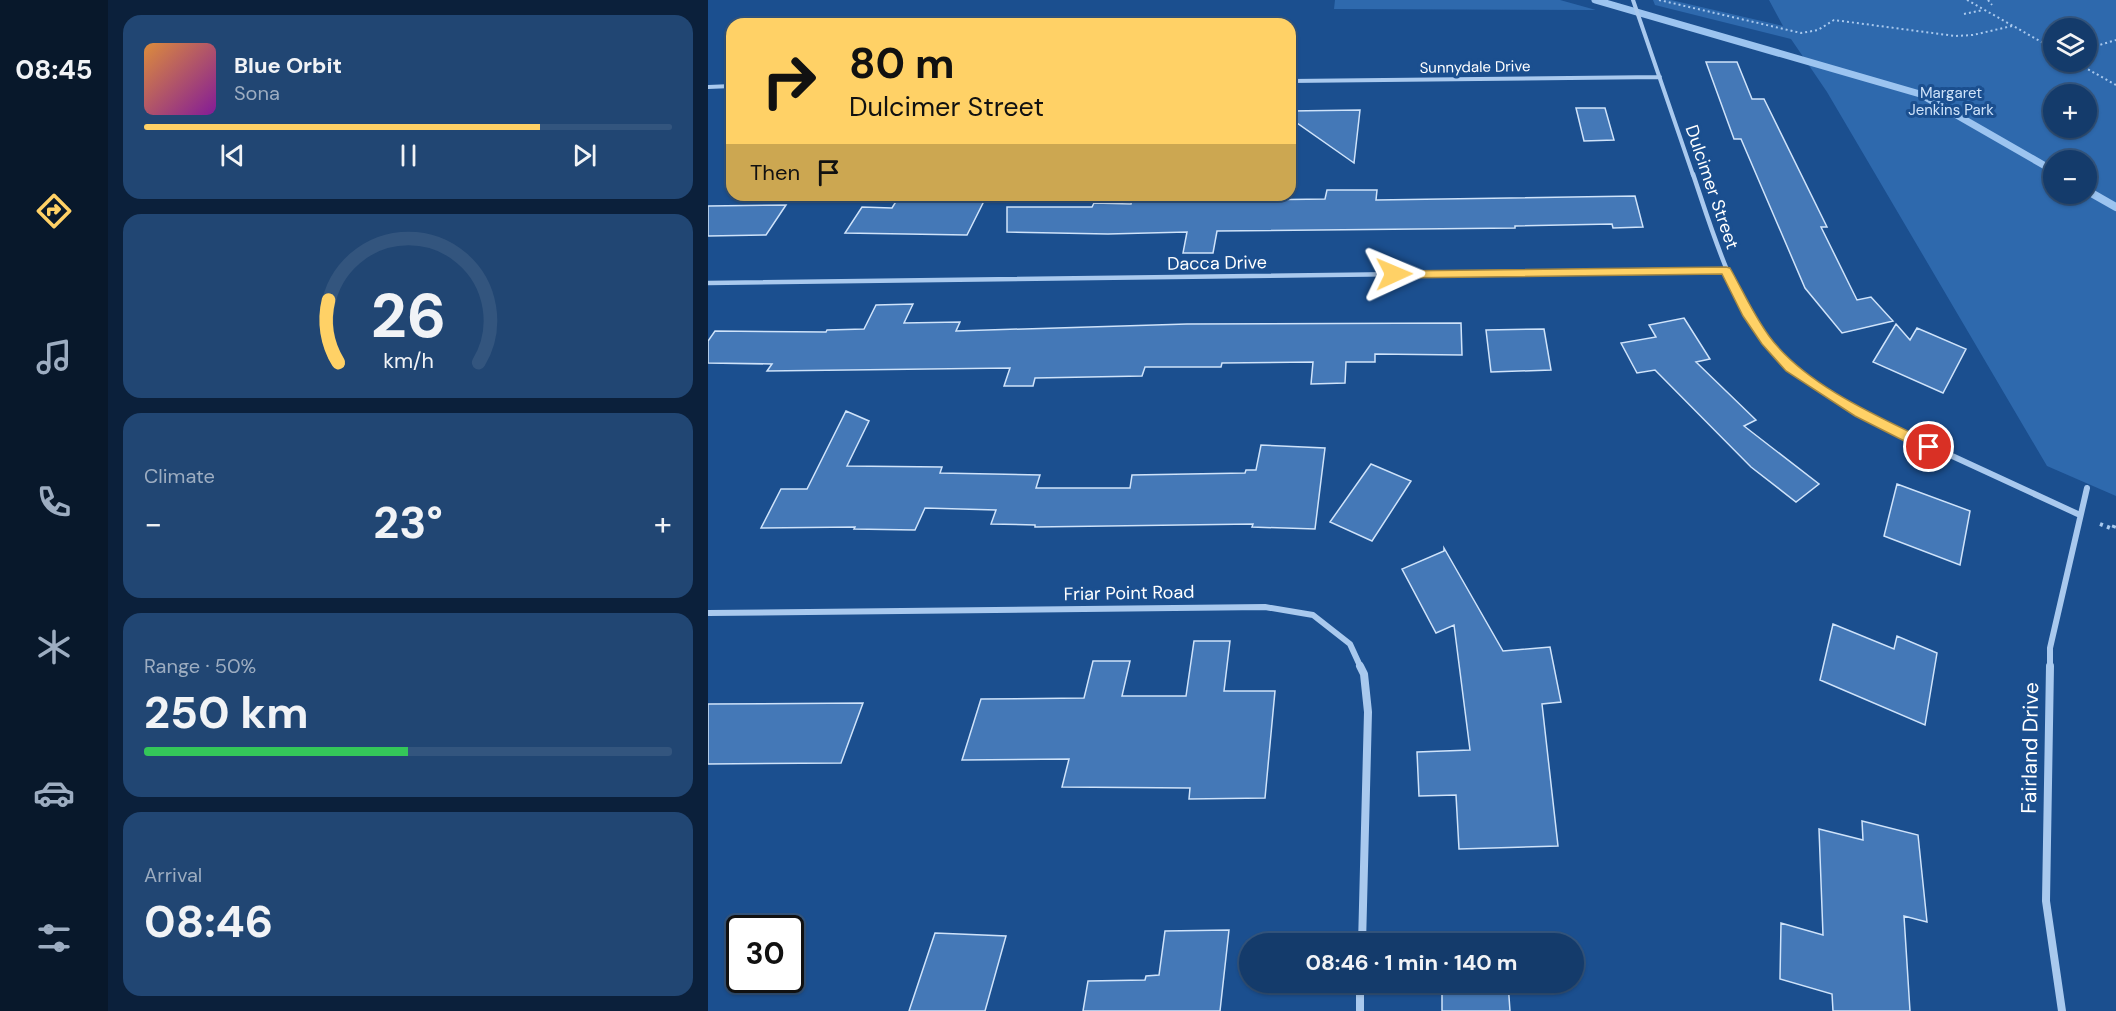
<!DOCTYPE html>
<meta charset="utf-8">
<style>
:root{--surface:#143b6b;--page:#214673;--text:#f1f3f6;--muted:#9dadc1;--line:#33557e;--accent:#ffd166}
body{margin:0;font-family:"DM Sans",sans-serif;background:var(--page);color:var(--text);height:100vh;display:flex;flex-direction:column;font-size:22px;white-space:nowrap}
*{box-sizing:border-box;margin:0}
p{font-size:20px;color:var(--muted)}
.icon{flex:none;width:33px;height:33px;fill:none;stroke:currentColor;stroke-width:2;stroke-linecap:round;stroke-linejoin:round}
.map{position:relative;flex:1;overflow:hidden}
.sheet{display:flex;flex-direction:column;gap:15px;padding:15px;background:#0b203b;width:600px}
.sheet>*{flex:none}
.banner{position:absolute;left:18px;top:18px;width:570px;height:183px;border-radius:18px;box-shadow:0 2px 4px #0004,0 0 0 2px var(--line);background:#ffd166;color:#111;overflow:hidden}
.fabs{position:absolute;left:1335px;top:18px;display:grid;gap:12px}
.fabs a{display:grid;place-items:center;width:54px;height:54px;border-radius:50%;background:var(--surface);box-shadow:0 2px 4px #0004,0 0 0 2px var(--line);font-size:30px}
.speed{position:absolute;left:18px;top:915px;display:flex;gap:12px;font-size:30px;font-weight:700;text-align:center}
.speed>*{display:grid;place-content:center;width:78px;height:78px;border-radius:50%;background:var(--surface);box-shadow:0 2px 4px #0004,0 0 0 2px var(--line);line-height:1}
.speed .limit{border:3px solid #111;border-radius:9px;background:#fff;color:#111}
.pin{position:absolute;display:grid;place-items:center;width:51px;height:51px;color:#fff;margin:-26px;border:3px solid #fff;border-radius:50%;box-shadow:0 2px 6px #0007}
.me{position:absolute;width:66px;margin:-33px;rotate:89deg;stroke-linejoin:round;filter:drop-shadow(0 0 4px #0008)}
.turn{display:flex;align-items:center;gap:21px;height:126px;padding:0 24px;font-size:27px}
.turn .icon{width:78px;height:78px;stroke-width:2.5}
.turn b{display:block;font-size:42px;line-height:51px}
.then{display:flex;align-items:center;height:57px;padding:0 24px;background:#0003;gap:12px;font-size:22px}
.big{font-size:45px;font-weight:700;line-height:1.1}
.sheet .card{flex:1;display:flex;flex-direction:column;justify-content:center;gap:9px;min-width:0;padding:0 21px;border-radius:18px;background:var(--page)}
.sheet .dial{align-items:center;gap:0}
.dial svg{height:156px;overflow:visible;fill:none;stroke:var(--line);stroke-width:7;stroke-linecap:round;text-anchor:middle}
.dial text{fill:var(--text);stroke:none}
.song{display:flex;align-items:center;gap:18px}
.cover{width:72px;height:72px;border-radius:9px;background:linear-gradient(135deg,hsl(30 70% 55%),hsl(290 70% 35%))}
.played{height:6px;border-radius:3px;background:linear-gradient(90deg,var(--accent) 75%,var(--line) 75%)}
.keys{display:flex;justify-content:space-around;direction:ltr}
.heat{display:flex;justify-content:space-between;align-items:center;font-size:33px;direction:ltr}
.charge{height:9px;border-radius:4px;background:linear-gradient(90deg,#34c759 50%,var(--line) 0)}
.trip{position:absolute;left:531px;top:933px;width:345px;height:60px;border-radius:30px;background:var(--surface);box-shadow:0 2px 4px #0004,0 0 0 2px var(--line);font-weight:700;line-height:60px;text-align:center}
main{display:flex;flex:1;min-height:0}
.tabs{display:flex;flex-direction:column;width:108px;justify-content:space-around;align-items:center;background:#08182b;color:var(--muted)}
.tabs .icon{width:42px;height:42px}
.tabs .active{color:var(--accent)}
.tabs b{font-size:27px;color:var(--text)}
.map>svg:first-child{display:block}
</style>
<main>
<nav class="tabs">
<b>08:45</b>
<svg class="icon active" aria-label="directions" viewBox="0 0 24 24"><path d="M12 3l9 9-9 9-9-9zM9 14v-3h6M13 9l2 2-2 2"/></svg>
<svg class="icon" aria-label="music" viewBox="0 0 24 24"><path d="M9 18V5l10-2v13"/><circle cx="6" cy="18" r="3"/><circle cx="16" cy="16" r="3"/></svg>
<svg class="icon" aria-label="phone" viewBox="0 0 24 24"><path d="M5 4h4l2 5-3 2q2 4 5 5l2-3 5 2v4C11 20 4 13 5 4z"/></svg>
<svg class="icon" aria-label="climate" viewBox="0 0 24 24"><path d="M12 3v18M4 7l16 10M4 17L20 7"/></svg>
<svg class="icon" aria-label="car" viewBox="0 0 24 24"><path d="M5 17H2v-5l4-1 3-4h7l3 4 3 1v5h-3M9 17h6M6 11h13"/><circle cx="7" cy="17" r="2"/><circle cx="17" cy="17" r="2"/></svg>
<svg class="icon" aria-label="filters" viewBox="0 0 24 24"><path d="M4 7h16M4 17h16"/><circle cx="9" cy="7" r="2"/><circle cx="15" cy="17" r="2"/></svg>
</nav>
<section class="sheet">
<div class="card">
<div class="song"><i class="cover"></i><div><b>Blue Orbit</b><p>Sona</p></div></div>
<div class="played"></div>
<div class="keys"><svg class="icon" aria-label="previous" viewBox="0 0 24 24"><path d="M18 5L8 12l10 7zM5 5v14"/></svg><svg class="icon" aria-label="pause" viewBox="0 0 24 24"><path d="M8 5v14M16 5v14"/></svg><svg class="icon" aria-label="next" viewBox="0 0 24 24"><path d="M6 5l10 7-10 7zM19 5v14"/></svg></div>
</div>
<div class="card dial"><svg viewBox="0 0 100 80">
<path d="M14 69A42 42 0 1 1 86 69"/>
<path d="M14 69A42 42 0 0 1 9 37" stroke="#ffd166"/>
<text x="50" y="56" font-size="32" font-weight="700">26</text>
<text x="50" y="72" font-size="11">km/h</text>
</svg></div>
<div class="card"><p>Climate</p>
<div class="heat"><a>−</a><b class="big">23°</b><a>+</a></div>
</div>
<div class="card"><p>Range · 50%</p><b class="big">250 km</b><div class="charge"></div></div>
<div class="card"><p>Arrival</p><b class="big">08:46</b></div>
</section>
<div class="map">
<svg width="1408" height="1011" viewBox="0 0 1408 1011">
<rect width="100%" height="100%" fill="#1b4f8f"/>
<!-- green -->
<path fill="#2e69ad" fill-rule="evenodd" d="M627 0H852L888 10 626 9Z
M945 0H963L1075 26 1061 0H1408V496L1339 466 1119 92 1083 39 947 5ZM1346 28H1378V62H1346ZM1346 94H1378V128H1346ZM1346 160H1378V194H1346Z"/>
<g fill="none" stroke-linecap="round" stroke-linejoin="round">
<!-- stream-far1 -->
<path stroke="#9cc4f0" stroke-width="7" d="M887 0 1212 94 1346 171"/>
<!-- stream -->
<path stroke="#9cc4f0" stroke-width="8" d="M1378 190 1408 207"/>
</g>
<!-- building -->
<path fill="#4478b7" stroke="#cfe3fa" stroke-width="1.5" d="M998 62H1029L1044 99H1056L1119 227H1113L1149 300 1163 297 1185 321 1134 333 1097 288 1033 139H1026Z
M868 108H897L906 140 876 141Z
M652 110 646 163 582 118V111Z
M619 190H669L668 200 927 196 935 227 905 228 904 224 807 226V228L509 231 505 253H475L479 232 400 234 299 232V207H384L386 203 423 204 425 195H539V200L617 199Z
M192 195 230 196 279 195 259 235 137 233 154 207 184 208Z
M78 205 58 235 0 236V206Z
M205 304 196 323 252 322 248 331 479 324 753 323 754 355 667 354V362H638L637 383 603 384 605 362 514 363 513 367H437L434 376 327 378 325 386H296L302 368 59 371 64 364 0 363V341L7 331 118 332 119 330 156 329 168 305Z
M976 318 1002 359 988 362 1048 420 1036 426 1111 484 1088 502 1043 467 947 370 929 373 913 343 948 337 941 325Z
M1188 324 1202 340 1209 328 1258 349 1235 393 1165 362Z
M836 329 843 370 783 372 778 330Z
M138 411 161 421 139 466 234 467 232 473 332 475 328 488H422L424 475 537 473 538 470H548L553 445 617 448 607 529 544 527 545 524 327 527V525L283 524 288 510 217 508 207 530 146 529 147 527 53 528 73 489H99Z
M663 464 703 481 664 541 622 522Z
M1189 484 1262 511 1252 565 1176 536Z
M736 548 795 651 842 647 853 702 834 704 850 846 751 849 748 795 711 796 709 752 762 750 746 625 728 633 694 569 736 551Z
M1125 624 1186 649 1189 636 1229 653 1217 725 1112 680Z
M486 641H522L516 691H567L557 798 481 799 482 788 354 787 361 759 254 760 273 699 376 698 385 661H422L414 696H478Z
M155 703 133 763 0 764V704Z
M1154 821 1210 835 1219 922 1196 916 1202 1011H1125L1124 994 1072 979 1073 923 1115 935 1111 829 1155 840Z
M521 930 512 1011H375L380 981 437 980 438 976 451 975 457 931Z
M227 933 298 936 277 1011H201Z
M734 982H800L802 1011H734Z"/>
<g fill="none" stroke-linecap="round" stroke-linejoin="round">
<!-- path-far1 -->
<path stroke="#a9c9ee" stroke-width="2" stroke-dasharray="2 3" stroke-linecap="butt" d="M951 0 1093 33 1110 30 1126 20 1247 36 1265 35 1304 26
M1259 0 1346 49
M1280 0 1284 5
M1256 14 1275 10
M1378 49 1408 40
M1367 62 1408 85"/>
<!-- path -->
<path stroke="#a9c9ee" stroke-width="4" stroke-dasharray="3 4.5" stroke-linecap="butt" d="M1392 524 1405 529 1408 521"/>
<!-- street-far3 -->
<path stroke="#a9c9ee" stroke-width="4" d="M925 0 985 175
M582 81 952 77
M0 87 24 86"/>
<!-- street-far2 -->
<path stroke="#a9c9ee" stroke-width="4.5" d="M985 174C1008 242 1027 313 1080 365 1092 376 1108 385 1122 394
M0 283 1018 270"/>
<!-- street-far1 -->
<path stroke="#a9c9ee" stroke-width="6" d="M1120 392 1151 413 1372 515
M0 613 557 607 605 615 642 644 653 668
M1342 668V648L1379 488"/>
<!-- street -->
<path stroke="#a9c9ee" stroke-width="8" d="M652 666 656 674 660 712 654 944
M1342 666 1338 901 1354 1011
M652 982V1011"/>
</g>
<!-- route -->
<path fill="#ffd166" stroke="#a68842" stroke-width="1.5" d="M1018 267 1022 268C1035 291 1045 314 1061 336 1097 385 1171 417 1225 443L1227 447 1225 451H1216L1147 416 1078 371 1054 344 1035 316 1014 274 686 278 681 274 686 271Z"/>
<g text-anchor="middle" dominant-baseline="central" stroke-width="6" stroke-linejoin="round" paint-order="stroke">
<!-- far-street labels -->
<g font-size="15" fill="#fff" stroke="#1b4f8f">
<text transform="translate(767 67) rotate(-1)">Sunnydale Drive</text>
</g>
<!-- far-park labels -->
<g font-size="15" fill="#cfe3fa" stroke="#1b4f8f">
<text x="1243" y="93">Margaret<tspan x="1243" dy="17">Jenkins Park</tspan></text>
</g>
<!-- street labels -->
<g font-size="18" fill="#fff" stroke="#1b4f8f">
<text transform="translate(1004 187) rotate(71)">Dulcimer Street</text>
<text transform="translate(509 263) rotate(-1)">Dacca Drive</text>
<text transform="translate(421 593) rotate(-1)">Friar Point Road</text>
</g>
<!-- near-street labels -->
<g font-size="21" fill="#fff" stroke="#1b4f8f">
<text transform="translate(1322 748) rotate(-89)">Fairland Drive</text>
</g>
</g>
</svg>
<div class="fabs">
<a><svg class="icon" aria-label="layers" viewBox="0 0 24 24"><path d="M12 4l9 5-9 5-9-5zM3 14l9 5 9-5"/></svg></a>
<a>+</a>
<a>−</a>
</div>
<div class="speed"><div class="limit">30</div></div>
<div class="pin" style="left:1221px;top:447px;background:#d93025"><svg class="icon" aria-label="arrive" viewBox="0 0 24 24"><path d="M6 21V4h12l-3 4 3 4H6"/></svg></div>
<svg class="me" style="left:686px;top:274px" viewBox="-20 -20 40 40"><path d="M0-17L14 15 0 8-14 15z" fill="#ffd166" stroke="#fff" stroke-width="4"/></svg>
<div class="trip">08:46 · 1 min · 140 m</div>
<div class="banner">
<div class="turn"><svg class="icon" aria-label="right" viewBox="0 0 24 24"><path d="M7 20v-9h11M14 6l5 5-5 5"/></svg><div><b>80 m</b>Dulcimer Street</div></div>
<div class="then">Then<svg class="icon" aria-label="arrive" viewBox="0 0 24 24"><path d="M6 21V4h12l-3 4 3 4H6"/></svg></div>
</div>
</div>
</main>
